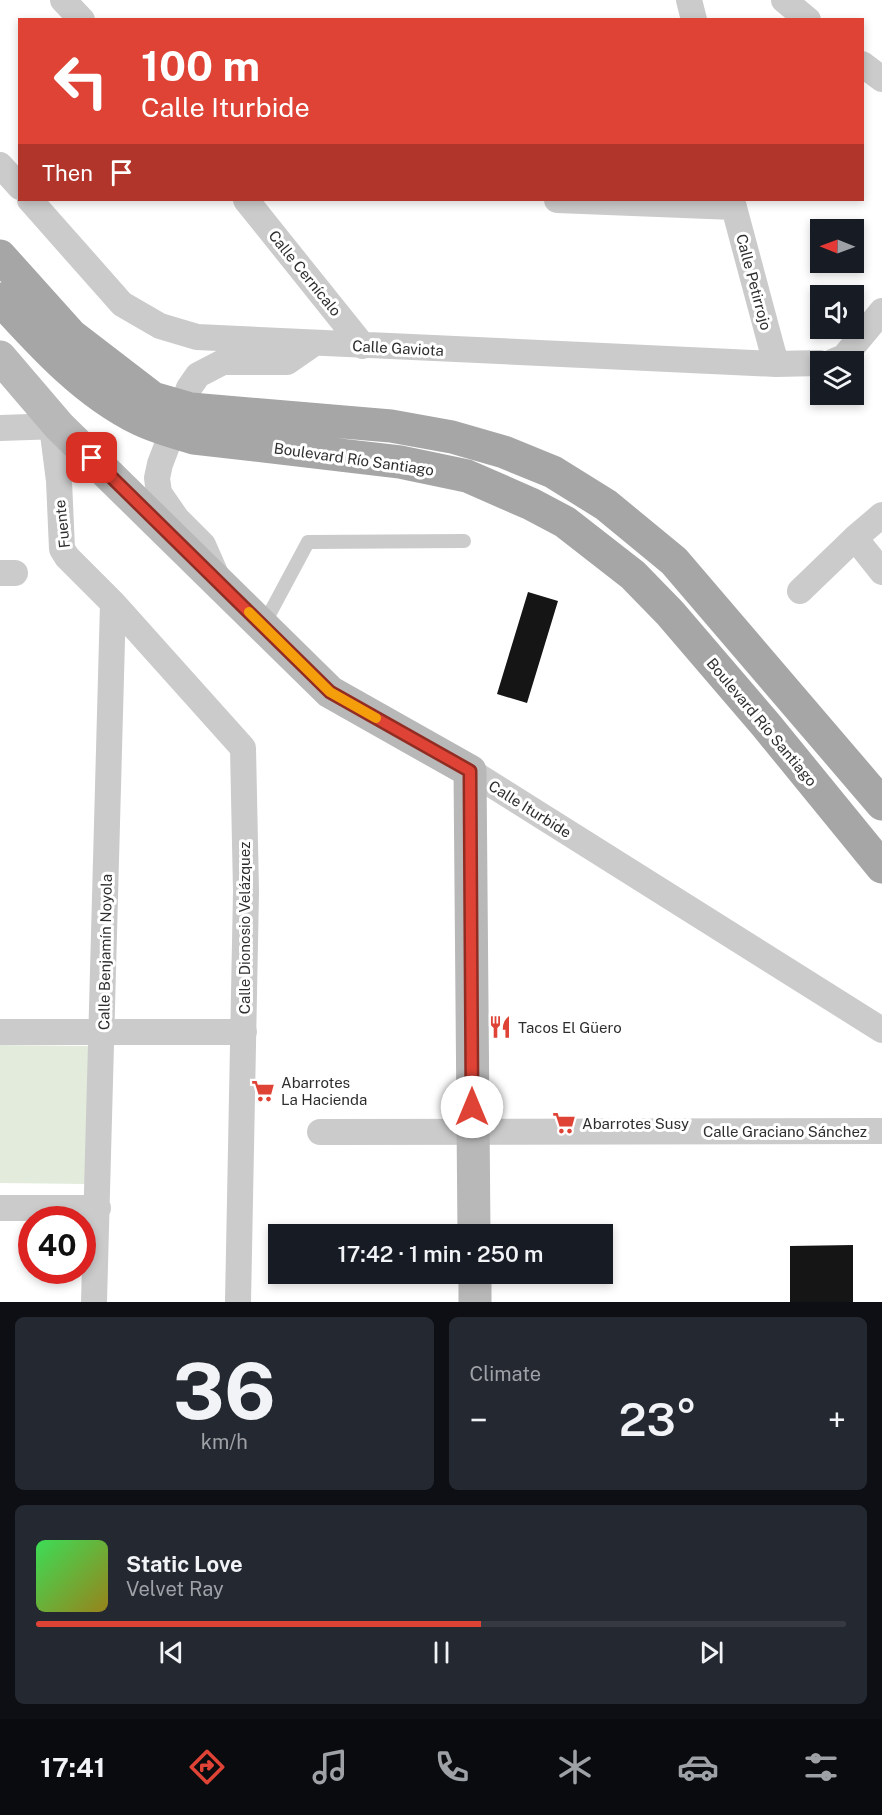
<!DOCTYPE html>
<meta charset="utf-8">
<style>
:root{--surface:#171b24;--page:#242831;--text:#f1f3f6;--muted:#9ea1a6;--line:#363941;--accent:#df4336}
body{margin:0;font-family:"Public Sans",sans-serif;background:var(--page);color:var(--text);height:100vh;display:flex;flex-direction:column;font-size:22px;white-space:nowrap}
*{box-sizing:border-box;margin:0}
p{font-size:20px;color:var(--muted)}
.icon{flex:none;width:33px;height:33px;fill:none;stroke:currentColor;stroke-width:2;stroke-linecap:round;stroke-linejoin:round}
.map{position:relative;height:1302px;overflow:hidden}
.drawer{display:flex;flex-direction:column;gap:15px;padding:15px;background:#0d0f14;flex:1}
.drawer>*{flex:none}
.hud{position:absolute;left:18px;top:18px;width:846px;height:183px;border-radius:0px;box-shadow:0 3px 9px #0003;background:#df4336;color:#fff;overflow:hidden}
.needle{width:39px;rotate:271deg}
.tools{position:absolute;left:810px;top:219px;display:grid;gap:12px}
.tools a{display:grid;place-items:center;width:54px;height:54px;border-radius:0px;background:var(--surface);box-shadow:0 3px 9px #0003;font-size:30px}
.speed{position:absolute;left:18px;top:1206px;display:flex;gap:12px;font-size:30px;font-weight:700;text-align:center}
.speed>*{display:grid;place-content:center;width:78px;height:78px;border-radius:50%;background:var(--surface);box-shadow:0 3px 9px #0003;line-height:1}
.speed .limit{border:9px solid #d22;background:#fff;color:#111}
.pin{position:absolute;display:grid;place-items:center;width:51px;height:51px;color:#fff;margin:-26px;border-radius:12px;box-shadow:0 3px 9px #0006}
.me{position:absolute;width:66px;margin:-33px;rotate:0deg;stroke-linejoin:round;filter:drop-shadow(0 0 4px #0008)}
.turn{display:flex;align-items:center;gap:21px;height:126px;padding:0 24px;font-size:27px}
.turn .icon{width:78px;height:78px;stroke-width:2.5}
.turn b{display:block;font-size:42px;line-height:51px}
.then{display:flex;align-items:center;height:57px;padding:0 24px;background:#0003;gap:12px;font-size:22px}
.big{font-size:45px;font-weight:600;line-height:1.1}
.drawer .widget{flex:1;display:flex;flex-direction:column;justify-content:center;gap:9px;min-width:0;padding:0 21px;border-radius:9px;background:var(--page)}
.drawer .dial{align-items:center;gap:0}
.dial b{font-size:78px;line-height:1}
.song{display:flex;align-items:center;gap:18px}
.cover{width:72px;height:72px;border-radius:9px;background:linear-gradient(135deg,hsl(130 70% 55%),hsl(50 70% 35%))}
.played{height:6px;border-radius:3px;background:linear-gradient(90deg,var(--accent) 55%,var(--line) 55%)}
.keys{display:flex;justify-content:space-around;direction:ltr}
.heat{display:flex;justify-content:space-between;align-items:center;font-size:33px;direction:ltr}
.drawer .tiles{flex:1;display:grid;gap:15px;grid-template-columns:1fr 1fr}
.widget:last-child{grid-column:span 2}
.trip{position:absolute;left:268px;top:1224px;width:345px;height:60px;border-radius:0px;background:var(--surface);box-shadow:0 3px 9px #0003;font-weight:600;line-height:60px;text-align:center}
.menu{display:flex;height:96px;justify-content:space-around;align-items:center;background:#090b0e;color:var(--muted)}
.menu .icon{width:42px;height:42px}
.menu .current{color:var(--accent)}
.menu b{font-size:27px;color:var(--text)}
.map>svg:first-child{display:block}
</style>
<div class="map">
<svg width="882" height="1302" viewBox="0 0 882 1302">
<rect width="100%" height="100%" fill="#fff"/>
<!-- green -->
<path fill="#e2ebdc" d="M0 1045 90 1046 89 1184 0 1183Z"/>
<!-- building -->
<path fill="#151515" d="M528 592 558 601 527 703 497 694Z
M853 1245V1302H790V1246Z"/>
<g fill="none" stroke-linecap="round" stroke-linejoin="round">
<!-- lane -->
<path stroke="#cbcbcb" stroke-width="14" d="M263 626 308 542 464 541"/>
<!-- street -->
<path stroke="#cbcbcb" stroke-width="26" d="M63 0 82 20
M689 0 694 20
M784 0 808 20
M862 64 882 79
M0 165 20 187
M30 200 122 304 160 326 197 337 776 364 820 363
M246 200 363 346
M557 200 734 207
M732 200 776 364
M832 362 844 357 882 311
M52 426 59 481 62 549 67 557 113 603 243 748 246 891 238 1302
M0 428 59 426
M855 538 882 572
M0 573H15
M217 577 203 545 177 519 159 493 157 478 160 464 189 388 198 375 223 362H287L313 344
M800 591 855 538 882 515
M470 771 882 1030
M0 1032H244
M320 1132 882 1131
M0 1208H98
M94 1302 113 603"/>
<!-- secondary -->
<path stroke="#b8b8b8" stroke-width="33" d="M0 357 59 426 330 692 470 771 474 1234
M475 1274V1302"/>
<!-- primary -->
<path stroke="#a6a6a6" stroke-width="33" d="M0 256 71 335 153 398 191 409 391 426 452 437 504 452 553 472 606 505 674 561 882 804
M0 299C41 344 85 393 141 420 158 428 176 433 194 438L400 462 467 476 531 504 565 522 633 575 670 613 766 725 882 867"/>
</g>
<g fill="none" stroke-linecap="round" stroke-linejoin="round">
<!-- route casing -->
<g stroke="#912c23" stroke-width="15">
<path id="route" d="M92 458 330 692 470 771 472 1107"/>
</g>
<!-- route -->
<use href="#route" stroke="#df4336" stroke-width="10"/>
<!-- slow -->
<path stroke="#f59e0b" stroke-width="10" d="M249 612 330 692 376 718"/>
</g>
<!-- icons -->
<defs>
<g id="restaurant-bare" transform="scale(1.8)"><path d="M-5-6h1v4h1v-4h1v4h1v-4h1v5L-1.5 .5V6h-2V.5L-5-1ZM5-6V6H3V1.5H1.5Q1.5-4 5-6Z" fill="#df4336" stroke="#fff" stroke-width="2.5" paint-order="stroke"/></g>
<g id="supermarket-bare" transform="scale(1.8)"><path d="M-6-5.5h2.5l.6 2H6L4.5 2H-2.5L-4.4-4H-6ZM-1.5 3.2a1.3 1.3 0 1 0 .1 0ZM3 3.2a1.3 1.3 0 1 0 .1 0Z" fill="#df4336" stroke="#fff" stroke-width="2.5" paint-order="stroke"/></g>
</defs>
<g fill-rule="evenodd">
<use href="#restaurant-bare" x="500" y="1027"/>
<use href="#supermarket-bare" x="263" y="1091"/>
<use href="#supermarket-bare" x="564" y="1123"/>
</g>
<g text-anchor="middle" dominant-baseline="central" stroke-width="6" stroke-linejoin="round" paint-order="stroke">
<!-- street labels -->
<g font-size="15" fill="#2e2e2e" stroke="#fff">
<text transform="translate(305 273) rotate(51)">Calle Cernícalo</text>
<text transform="translate(754 282) rotate(75)">Calle Petirrojo</text>
<text transform="translate(398 348) rotate(3)">Calle Gaviota</text>
<text transform="translate(354 459) rotate(8)">Boulevard Río Santiago</text>
<text transform="translate(62 524) rotate(-96)">Fuente</text>
<text transform="translate(762 722) rotate(50)">Boulevard Río Santiago</text>
<text transform="translate(530 809) rotate(32)">Calle Iturbide</text>
<text transform="translate(244 928) rotate(-90)">Calle Dionosio Velázquez</text>
<text transform="translate(105 952) rotate(-89)">Calle Benjamín Noyola</text>
<text x="785" y="1131">Calle Graciano Sánchez</text>
</g>
<!-- poi labels -->
<g font-size="15" fill="#2e2e2e" stroke="#fff" text-anchor="start">
<text x="518" y="1027">Tacos El Güero</text>
<text x="281" y="1082">Abarrotes<tspan x="281" dy="17">La Hacienda</tspan></text>
<text x="582" y="1123">Abarrotes Susy</text>
</g>
</g>
</svg>
<div class="tools">
<a><svg class="needle" viewBox="-14 -14 28 28"><path d="M0-13l5 13h-10z" fill="#e53935"/><path d="M0 13l5-13h-10z" fill="#9ea1a6"/></svg></a>
<a><svg class="icon" aria-label="sound" viewBox="0 0 24 24"><path d="M4 9h4l5-4v14l-5-4H4zM17 9q2 3 0 6"/></svg></a>
<a><svg class="icon" aria-label="layers" viewBox="0 0 24 24"><path d="M12 4l9 5-9 5-9-5zM3 14l9 5 9-5"/></svg></a>
</div>
<div class="speed"><div class="limit">40</div></div>
<div class="pin" style="left:92px;top:458px;background:#d93025"><svg class="icon" aria-label="arrive" viewBox="0 0 24 24"><path d="M6 21V4h12l-3 4 3 4H6"/></svg></div>
<svg class="me" style="left:472px;top:1107px" viewBox="-20 -20 40 40"><circle r="19" fill="#fff"/><path d="M0-13L10 11 0 6-10 11z" fill="#df4336"/></svg>
<div class="trip">17:42 · 1 min · 250 m</div>
<div class="hud">
<div class="turn"><svg class="icon" aria-label="left" viewBox="0 0 24 24"><path d="M17 20v-9H6M10 6l-5 5 5 5"/></svg><div><b>100 m</b>Calle Iturbide</div></div>
<div class="then">Then<svg class="icon" aria-label="arrive" viewBox="0 0 24 24"><path d="M6 21V4h12l-3 4 3 4H6"/></svg></div>
</div>
</div>
<section class="drawer">
<div class="tiles">
<div class="widget dial"><b>36</b><p>km/h</p></div>
<div class="widget"><p>Climate</p>
<div class="heat"><a>−</a><b class="big">23°</b><a>+</a></div>
</div>
<div class="widget">
<div class="song"><i class="cover"></i><div><b>Static Love</b><p>Velvet Ray</p></div></div>
<div class="played"></div>
<div class="keys"><svg class="icon" aria-label="previous" viewBox="0 0 24 24"><path d="M18 5L8 12l10 7zM5 5v14"/></svg><svg class="icon" aria-label="pause" viewBox="0 0 24 24"><path d="M8 5v14M16 5v14"/></svg><svg class="icon" aria-label="next" viewBox="0 0 24 24"><path d="M6 5l10 7-10 7zM19 5v14"/></svg></div>
</div>
</div>
</section>
<nav class="menu">
<b>17:41</b>
<svg class="icon current" aria-label="directions" viewBox="0 0 24 24"><path d="M12 3l9 9-9 9-9-9zM9 14v-3h6M13 9l2 2-2 2"/></svg>
<svg class="icon" aria-label="music" viewBox="0 0 24 24"><path d="M9 18V5l10-2v13"/><circle cx="6" cy="18" r="3"/><circle cx="16" cy="16" r="3"/></svg>
<svg class="icon" aria-label="phone" viewBox="0 0 24 24"><path d="M5 4h4l2 5-3 2q2 4 5 5l2-3 5 2v4C11 20 4 13 5 4z"/></svg>
<svg class="icon" aria-label="climate" viewBox="0 0 24 24"><path d="M12 3v18M4 7l16 10M4 17L20 7"/></svg>
<svg class="icon" aria-label="car" viewBox="0 0 24 24"><path d="M5 17H2v-5l4-1 3-4h7l3 4 3 1v5h-3M9 17h6M6 11h13"/><circle cx="7" cy="17" r="2"/><circle cx="17" cy="17" r="2"/></svg>
<svg class="icon" aria-label="filters" viewBox="0 0 24 24"><path d="M4 7h16M4 17h16"/><circle cx="9" cy="7" r="2"/><circle cx="15" cy="17" r="2"/></svg>
</nav>
